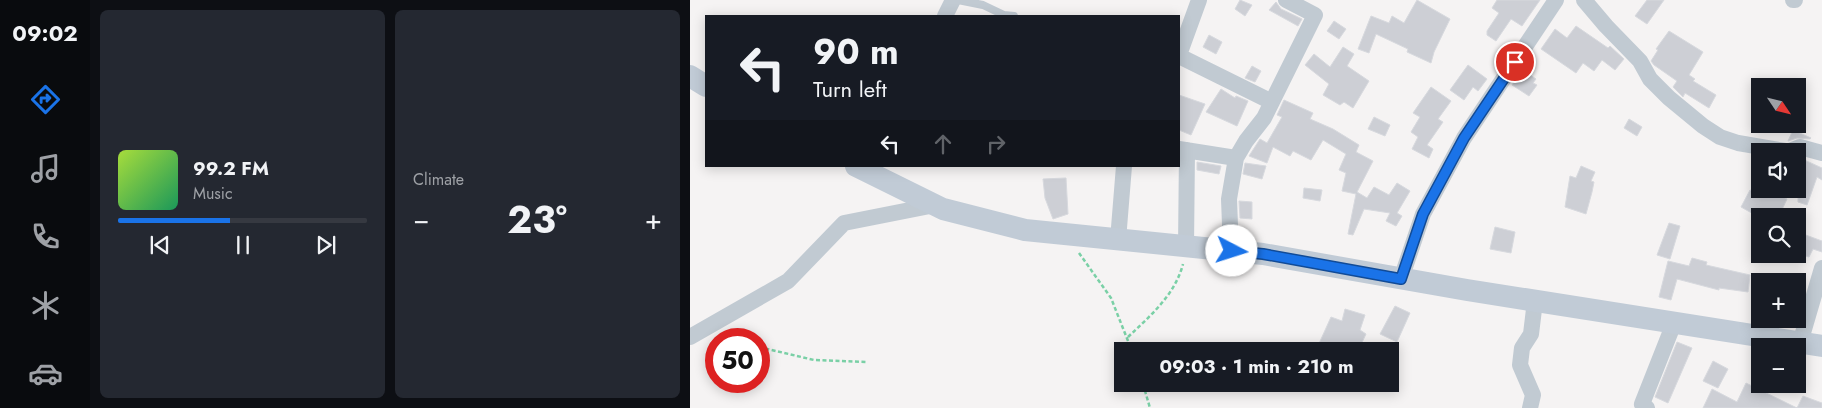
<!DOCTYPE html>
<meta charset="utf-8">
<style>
:root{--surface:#171b24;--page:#242831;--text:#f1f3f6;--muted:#9ea1a6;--line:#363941;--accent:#1a73e8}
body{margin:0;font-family:Jost,sans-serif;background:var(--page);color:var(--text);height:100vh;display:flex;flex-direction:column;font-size:19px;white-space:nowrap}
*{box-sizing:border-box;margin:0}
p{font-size:16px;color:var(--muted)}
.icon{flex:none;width:28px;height:28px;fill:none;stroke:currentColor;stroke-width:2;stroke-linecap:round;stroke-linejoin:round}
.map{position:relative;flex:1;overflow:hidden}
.drawer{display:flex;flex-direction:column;gap:10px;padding:10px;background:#0d0f14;width:600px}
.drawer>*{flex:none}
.top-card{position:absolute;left:15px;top:15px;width:475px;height:152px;border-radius:0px;box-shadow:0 2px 12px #0003;background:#171b24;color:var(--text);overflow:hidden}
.needle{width:32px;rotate:125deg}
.tools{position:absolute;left:1061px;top:78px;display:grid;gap:10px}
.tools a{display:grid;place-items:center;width:55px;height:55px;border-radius:0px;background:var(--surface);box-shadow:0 2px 12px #0003;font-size:25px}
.speed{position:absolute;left:15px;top:328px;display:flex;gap:10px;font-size:25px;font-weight:700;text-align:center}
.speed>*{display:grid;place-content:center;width:65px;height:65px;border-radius:50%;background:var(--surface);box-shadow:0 2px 12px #0003;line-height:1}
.speed .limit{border:8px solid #d22;background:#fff;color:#111}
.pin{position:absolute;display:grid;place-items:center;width:42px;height:42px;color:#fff;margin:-21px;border:2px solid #fff;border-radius:50%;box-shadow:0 1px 5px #0007}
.me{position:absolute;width:55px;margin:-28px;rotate:95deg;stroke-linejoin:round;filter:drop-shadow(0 0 4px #0008)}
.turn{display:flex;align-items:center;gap:18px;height:105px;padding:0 25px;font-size:22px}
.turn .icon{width:65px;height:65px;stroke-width:2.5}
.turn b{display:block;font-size:35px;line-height:42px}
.lanes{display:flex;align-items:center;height:48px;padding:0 25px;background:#0003;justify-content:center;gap:25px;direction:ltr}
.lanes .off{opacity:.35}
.big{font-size:38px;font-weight:700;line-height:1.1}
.drawer .widget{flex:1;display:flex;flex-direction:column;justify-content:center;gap:8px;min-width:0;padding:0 18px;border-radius:8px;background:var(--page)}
.song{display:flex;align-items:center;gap:15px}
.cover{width:60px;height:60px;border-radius:8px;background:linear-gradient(135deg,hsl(80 70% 55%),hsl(150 70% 35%))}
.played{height:5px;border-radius:2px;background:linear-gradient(90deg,var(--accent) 45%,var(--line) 45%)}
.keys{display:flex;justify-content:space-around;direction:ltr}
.heat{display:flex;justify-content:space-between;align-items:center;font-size:28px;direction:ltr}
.drawer .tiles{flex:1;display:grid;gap:10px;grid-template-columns:repeat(2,1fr)}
.trip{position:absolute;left:424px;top:342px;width:285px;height:50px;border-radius:0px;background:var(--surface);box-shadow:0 2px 12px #0003;font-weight:700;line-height:50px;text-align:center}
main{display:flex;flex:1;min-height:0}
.tabs{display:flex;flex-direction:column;width:90px;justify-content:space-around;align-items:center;background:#090b0e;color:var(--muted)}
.tabs .icon{width:35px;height:35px}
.tabs .selected{color:var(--accent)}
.tabs b{font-size:22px;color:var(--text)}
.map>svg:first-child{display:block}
</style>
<main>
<nav class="tabs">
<b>09:02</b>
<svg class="icon selected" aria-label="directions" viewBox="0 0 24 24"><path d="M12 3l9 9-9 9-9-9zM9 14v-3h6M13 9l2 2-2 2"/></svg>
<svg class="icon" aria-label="music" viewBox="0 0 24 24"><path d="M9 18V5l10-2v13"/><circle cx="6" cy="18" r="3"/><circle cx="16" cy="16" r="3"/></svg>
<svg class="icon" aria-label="phone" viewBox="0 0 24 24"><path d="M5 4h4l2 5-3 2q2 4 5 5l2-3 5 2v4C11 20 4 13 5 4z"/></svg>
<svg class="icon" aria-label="climate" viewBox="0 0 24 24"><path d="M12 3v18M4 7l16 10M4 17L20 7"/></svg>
<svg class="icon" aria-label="car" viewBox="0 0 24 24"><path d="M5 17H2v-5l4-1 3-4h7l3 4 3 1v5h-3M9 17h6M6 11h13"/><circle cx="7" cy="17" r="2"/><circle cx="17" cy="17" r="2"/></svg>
</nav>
<section class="drawer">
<div class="tiles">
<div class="widget">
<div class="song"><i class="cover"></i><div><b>99.2 FM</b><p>Music</p></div></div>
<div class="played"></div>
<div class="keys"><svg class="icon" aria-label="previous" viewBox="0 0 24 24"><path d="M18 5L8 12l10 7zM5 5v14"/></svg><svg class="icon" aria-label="pause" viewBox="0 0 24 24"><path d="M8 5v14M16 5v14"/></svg><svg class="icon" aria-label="next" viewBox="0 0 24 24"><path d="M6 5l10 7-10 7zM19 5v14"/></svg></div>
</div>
<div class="widget"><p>Climate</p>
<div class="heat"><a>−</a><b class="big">23°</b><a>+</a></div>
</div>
</div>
</section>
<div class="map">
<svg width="1132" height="408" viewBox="0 0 1132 408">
<rect width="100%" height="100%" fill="#f5f3f3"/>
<!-- building -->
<path fill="#cdcfd5" stroke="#d7d9de" d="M550 0 562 5 555 16 545 9Z
M727 0 760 19 744 52 741 63 717 52 718 49 686 34 679 53 668 49 681 16 699 23 702 16 714 23Z
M807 0H850L832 26 821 19 806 41 797 35V31L809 13 802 8Z
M957 0H974L957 24 945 16Z
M586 2 591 9 612 19 608 26 579 10Z
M644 21 656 29 649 39 637 31Z
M886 26 918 48 920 46 934 59 925 70 912 60 904 71 893 63 886 73 851 49 865 29 877 38Z
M979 31 1013 52 999 75 1005 79 1003 81 1026 95 1019 108 995 93 993 97 983 87 987 81 964 65 961 61 968 50 966 49Z
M519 35 532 42 526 54 513 47Z
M653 47 664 54 657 66 679 81 663 108 654 102 650 105 633 95 639 84 615 65 624 54 640 67Z
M778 65 797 79 788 91 783 87 774 100 760 90Z
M562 66 571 71 565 82 555 78Z
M833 70 846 79 843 83 847 85 839 96 822 85Z
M741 87 761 101 748 119 753 122 737 145 743 149 739 158 722 149 728 137 721 132 730 117 723 113Z
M531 89 545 98 546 96 558 101 547 126 516 112Z
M489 95 515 104 501 135 489 130Z
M594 100 623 113 620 119 643 129 669 145 666 152 683 161 667 192 677 198 684 187 699 195 707 183 720 191 707 213 712 216 706 226 696 221 700 213 674 209 663 235 658 234 666 194 652 191 656 173 649 170 656 154 633 140 621 160 603 151 600 156 583 147 577 163 559 156 570 139 577 143 592 117 587 115Z
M684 117 700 125 695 136 678 129Z
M939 119 952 127 947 136 934 128Z
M1103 130 1121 138 1120 139 1107 138 1098 141Z
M1110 158 1132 168V180L1127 177 1117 205 1108 202V159Z
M507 162 531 166 529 174 507 170Z
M555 163 576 166 572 179 553 174Z
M891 166 905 172 901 181 904 182 902 192 896 214 875 207 880 176 886 178Z
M376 178 378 214 363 219 355 198 353 179Z
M614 188 632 190 630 201 613 198Z
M1078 189 1097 199 1089 216H1067L1051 207 1060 190 1074 196Z
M549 201 562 202V219L550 218Z
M979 223 990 226 980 259 967 255Z
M805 227 825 232 821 253 800 249Z
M1113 234 1132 241V252L1123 249 1119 257 1108 254V235L1112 236Z
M1002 258 1017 262 1016 265 1060 275 1058 292 1029 288V290L987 279 981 300 969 297 978 261 999 266Z
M705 306 720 313 707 342 690 334Z
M655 309 675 315 670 330 676 334 668 351H633L627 348 641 317 652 321Z
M987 342 1002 348 978 403 965 397Z
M1023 361 1038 369 1028 388 1013 381Z
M1056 383 1107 408 1113 396 1132 403V408H1013L1022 389 1047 402Z"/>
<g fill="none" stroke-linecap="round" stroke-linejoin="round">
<!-- path -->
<path stroke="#7ad0a6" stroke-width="2.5" stroke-dasharray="4 2.5" stroke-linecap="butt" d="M389 253 421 298 442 351
M438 337C460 316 485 295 493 264
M69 347 124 360 177 362
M453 384 460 408"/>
<!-- lane -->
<path stroke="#c1cad2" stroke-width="8" d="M268 0 293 5 314 15 324 16"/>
<!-- street -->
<path stroke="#c1cad2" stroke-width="16" d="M894 0 916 26 950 61 960 79 979 98 1013 126 1030 137 1048 143 1095 151
M1103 0H1105
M255 16 263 0
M489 55 509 0
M489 56 582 102
M489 149 546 158
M1100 151 1110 147 1132 153
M428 240 434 166
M496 247 497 150
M541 251 539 199 546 158 556 141 574 118 625 15 596 0
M711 279 733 214 774 138 866 0
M0 337 98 281 154 223 245 205
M1110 343 1132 268
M840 408 843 395 830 365 832 348 841 334 845 301
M957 408 952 404 984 323"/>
<!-- secondary -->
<path stroke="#c1cbd6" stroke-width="22" d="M0 76 16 86
M166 166 253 209 335 230 573 254 777 290 1132 346"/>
</g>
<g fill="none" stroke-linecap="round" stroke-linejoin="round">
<!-- route casing -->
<g stroke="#114b97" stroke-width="12">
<path id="route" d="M542 251 573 254 711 279 733 214 774 138 825 62"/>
</g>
<!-- route -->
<use href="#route" stroke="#1a73e8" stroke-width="9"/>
</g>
</svg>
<div class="tools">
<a><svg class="needle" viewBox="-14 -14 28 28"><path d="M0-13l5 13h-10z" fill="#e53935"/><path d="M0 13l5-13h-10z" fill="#9ea1a6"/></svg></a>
<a><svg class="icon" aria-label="sound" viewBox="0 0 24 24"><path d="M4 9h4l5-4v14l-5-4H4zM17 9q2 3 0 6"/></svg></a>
<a><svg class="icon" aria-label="search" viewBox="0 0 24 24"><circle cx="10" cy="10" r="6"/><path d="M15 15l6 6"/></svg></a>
<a>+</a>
<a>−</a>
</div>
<div class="speed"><div class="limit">50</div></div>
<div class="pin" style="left:825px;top:62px;background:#d93025"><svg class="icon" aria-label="arrive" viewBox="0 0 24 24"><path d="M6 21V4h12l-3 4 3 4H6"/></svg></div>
<svg class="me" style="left:542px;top:251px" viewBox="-20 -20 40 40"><circle r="19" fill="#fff"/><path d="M0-13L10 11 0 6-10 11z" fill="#1a73e8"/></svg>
<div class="trip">09:03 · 1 min · 210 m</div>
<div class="top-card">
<div class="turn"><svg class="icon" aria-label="left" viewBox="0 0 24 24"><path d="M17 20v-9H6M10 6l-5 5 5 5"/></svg><div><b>90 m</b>Turn left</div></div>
<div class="lanes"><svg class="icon" aria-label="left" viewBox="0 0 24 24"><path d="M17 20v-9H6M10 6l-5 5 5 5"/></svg><svg class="icon off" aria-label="ahead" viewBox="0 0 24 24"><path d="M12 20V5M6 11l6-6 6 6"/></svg><svg class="icon off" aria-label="right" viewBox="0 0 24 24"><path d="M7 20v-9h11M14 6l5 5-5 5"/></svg></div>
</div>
</div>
</main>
